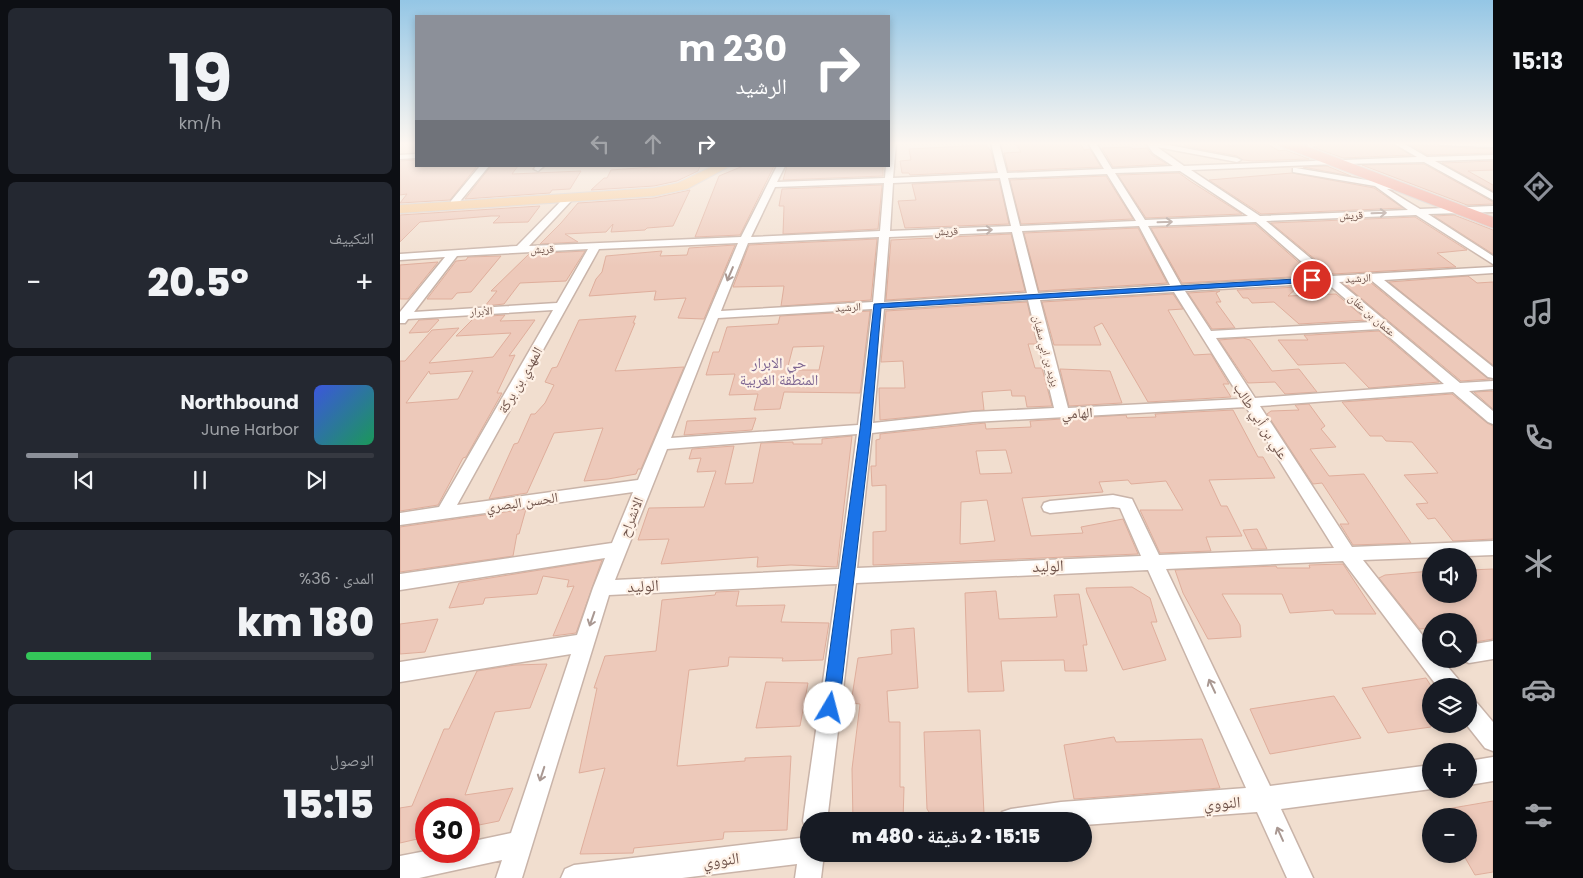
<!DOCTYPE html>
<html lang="ar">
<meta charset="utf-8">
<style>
:root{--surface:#171b24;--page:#242831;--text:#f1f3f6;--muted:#9ea1a6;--line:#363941;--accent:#8c9099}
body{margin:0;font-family:Poppins,"Noto Naskh Arabic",sans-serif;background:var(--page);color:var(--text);direction:rtl;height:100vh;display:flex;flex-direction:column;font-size:19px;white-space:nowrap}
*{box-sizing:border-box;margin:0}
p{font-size:16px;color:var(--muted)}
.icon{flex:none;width:28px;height:28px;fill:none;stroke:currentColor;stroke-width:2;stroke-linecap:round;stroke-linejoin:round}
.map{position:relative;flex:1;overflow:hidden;direction:ltr}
.drawer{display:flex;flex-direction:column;gap:8px;padding:8px;background:#0d0f14;width:400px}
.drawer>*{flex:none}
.banner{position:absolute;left:15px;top:15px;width:475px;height:152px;border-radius:0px;box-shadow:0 2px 8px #0003;direction:rtl;background:#8c9099;color:#fff;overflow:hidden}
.fabs{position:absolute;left:1022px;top:548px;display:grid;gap:10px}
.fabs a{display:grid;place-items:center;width:55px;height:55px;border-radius:50%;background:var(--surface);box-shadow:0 2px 8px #0003;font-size:25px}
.speed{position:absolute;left:15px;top:798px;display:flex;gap:10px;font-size:25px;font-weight:700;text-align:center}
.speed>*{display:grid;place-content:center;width:65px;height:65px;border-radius:50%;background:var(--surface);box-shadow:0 2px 8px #0003;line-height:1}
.speed .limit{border:8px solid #d22;background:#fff;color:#111}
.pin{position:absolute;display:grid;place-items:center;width:42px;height:42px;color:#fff;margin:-21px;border:2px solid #fff;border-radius:50%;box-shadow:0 1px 5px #0007}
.me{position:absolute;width:55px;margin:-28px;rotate:8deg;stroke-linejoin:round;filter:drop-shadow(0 0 4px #0008)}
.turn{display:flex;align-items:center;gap:18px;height:105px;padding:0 20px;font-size:22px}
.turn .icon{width:65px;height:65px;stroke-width:2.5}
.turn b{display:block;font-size:35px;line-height:42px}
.lanes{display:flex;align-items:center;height:48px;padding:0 20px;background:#0003;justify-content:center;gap:25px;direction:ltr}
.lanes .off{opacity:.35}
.big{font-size:38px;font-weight:800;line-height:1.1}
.drawer .widget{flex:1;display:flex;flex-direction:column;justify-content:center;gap:8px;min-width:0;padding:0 18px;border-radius:8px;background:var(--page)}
.drawer .dial{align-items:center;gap:0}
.dial b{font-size:65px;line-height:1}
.song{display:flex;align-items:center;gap:15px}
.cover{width:60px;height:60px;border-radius:8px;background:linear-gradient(135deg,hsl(230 70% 55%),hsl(150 70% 35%))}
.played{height:5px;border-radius:2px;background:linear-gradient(90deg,var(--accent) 15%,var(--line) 15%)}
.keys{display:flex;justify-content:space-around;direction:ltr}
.heat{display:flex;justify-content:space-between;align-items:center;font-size:28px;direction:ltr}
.charge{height:8px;border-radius:4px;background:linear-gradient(90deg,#34c759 36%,var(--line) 0)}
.trip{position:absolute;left:400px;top:812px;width:292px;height:50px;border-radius:25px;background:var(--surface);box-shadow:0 2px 8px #0003;font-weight:800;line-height:50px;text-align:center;direction:rtl}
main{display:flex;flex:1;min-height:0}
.tab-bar{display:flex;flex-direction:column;width:90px;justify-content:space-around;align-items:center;background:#090b0e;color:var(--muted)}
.tab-bar .icon{width:35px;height:35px}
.tab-bar .on{color:var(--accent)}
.tab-bar b{font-size:22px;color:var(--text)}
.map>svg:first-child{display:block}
</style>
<main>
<nav class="tab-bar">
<b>15:13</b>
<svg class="icon on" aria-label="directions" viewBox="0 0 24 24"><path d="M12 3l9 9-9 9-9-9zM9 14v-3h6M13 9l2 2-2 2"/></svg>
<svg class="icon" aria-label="music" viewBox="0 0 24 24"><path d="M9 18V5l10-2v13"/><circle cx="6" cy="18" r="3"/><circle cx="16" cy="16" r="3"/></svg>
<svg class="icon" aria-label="phone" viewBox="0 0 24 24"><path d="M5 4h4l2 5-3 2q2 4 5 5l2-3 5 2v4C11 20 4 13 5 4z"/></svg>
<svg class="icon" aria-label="climate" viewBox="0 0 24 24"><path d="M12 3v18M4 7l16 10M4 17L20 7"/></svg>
<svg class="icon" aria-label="car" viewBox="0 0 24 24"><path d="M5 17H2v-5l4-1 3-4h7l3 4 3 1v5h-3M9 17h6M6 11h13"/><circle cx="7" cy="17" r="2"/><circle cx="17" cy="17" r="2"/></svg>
<svg class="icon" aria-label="filters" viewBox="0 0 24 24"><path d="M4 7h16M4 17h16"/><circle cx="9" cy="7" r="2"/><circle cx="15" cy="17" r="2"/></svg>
</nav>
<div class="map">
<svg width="1093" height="878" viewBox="0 0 1093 878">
<rect width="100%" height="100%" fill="#faede0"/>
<!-- residential -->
<path fill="#f1decf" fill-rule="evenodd" d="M0 143H16V166H489V143H1093V878H0ZM1031 556H1069V594H1031ZM1031 621H1069V659H1031ZM1031 686H1069V724H1031ZM1031 751H1069V789H1031ZM26 809H69V851H26ZM1031 816H1069V854H1031ZM409 821H684V854H409Z"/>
<!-- building -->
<path fill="#edc9ba" stroke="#dfae9c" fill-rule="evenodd" d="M615 143H680L684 150 690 149 701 167 608 171 604 153 621 152Z
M789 143H822L827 146 866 143 879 151 885 150 909 159 853 161 843 160 837 156 784 146H789Z
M915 143 992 144 1011 155 943 158 913 147 919 146Z
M586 145 591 151 596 171 510 175 509 173H502L500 161 511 160 509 149Z
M1011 145 1093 149V153L1027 155Z
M730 147 733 149 747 148 752 155 767 164 713 167 702 148Z
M16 160 15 167 77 166 50 200 0 203 7 194 0 195V161Z
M1093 161V170L1068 171 1093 185V191L1042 163Z
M1024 164 1093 202V204L1067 205 962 165Z
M91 166H118L112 174 181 171 170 189 152 190 150 193 65 199Z
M266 166H300L298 171 277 181 254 186 191 190 204 178H207L211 170Z
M343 166H374L340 235 295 237 319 176Z
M387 166H483V176L383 180Z
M927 166 951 176 903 167Z
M779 173 790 181 842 214 746 218 718 175Z
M892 173 974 188 1003 208 861 214 809 180Z
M706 176 733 219 621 224 610 180Z
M599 180 609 224 505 228 498 201 516 200 512 184Z
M482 185 478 229 383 234 384 206H379L382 189Z
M290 190 273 226 247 228 245 230 211 232 213 224 206 232 165 234 178 242 140 244 161 223 178 203 254 198Z
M140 206 128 222 93 223 100 216H91L20 222 0 242V215Z
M1054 215 1093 230V254L1034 216Z
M1015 217 1067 250 1037 253 1056 267 933 274 871 223Z
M855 224 911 273 908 276 782 283 751 228Z
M738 228 767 283 639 291 624 233Z
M611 234 625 291 486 300 491 240Z
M477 239 471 300 381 306 384 286 333 287 349 245Z
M335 245 304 319 278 318 286 298 254 300 256 291 189 296 196 279 202 272 206 256 262 251 260 256 287 255 289 248Z
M185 251 166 281 120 283 104 304 85 306 97 291H91L129 254Z
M101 256 71 292 57 293 52 299H27L56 261 66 260 68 257Z
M38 262 8 299H0V265Z
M1068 276 1077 283 1093 282V365L989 282Z
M970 282 1087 378 1090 379 1061 381 944 284Z
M898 287 888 296 936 294 967 320 899 324 874 302 852 303 848 298H843L837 290Z
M820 291 816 293 821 302H816L835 328 812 329 788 293Z
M773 294 783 309 768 310 794 355 811 354 829 384H823L831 397 748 402 702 323 694 327 701 345H654L642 302Z
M627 302 637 344H628L635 368H642L652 406 627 407 625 396H612L611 390 582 392 584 410 480 420 479 388H505L503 361 481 362 486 311Z
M470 311 460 393 384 392 380 409 354 410 358 394 329 395 335 374 306 375 313 352H319L327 327 378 324 380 316ZM424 346 419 370H387L393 347Z
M105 315 100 321 135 320 109 356 115 355 97 393H102L66 457 63 458 38 505 0 511V361H5L32 330 59 328 29 363 93 357 111 333 56 336 75 317ZM29 371 30 374 73 371 58 399 6 403Z
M236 316 233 323H235L215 371 284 367 241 469H238L236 474 208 479 184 481 203 428 154 433 127 493 89 499 114 444 118 443 131 414H135L145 403 154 385 145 382 152 368 157 367 179 320Z
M37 319 39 320 28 332 9 333 19 320Z
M979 331 1039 382 969 388 945 363 898 365 878 340H908L904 335H911Z
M843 338 850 340 872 371 899 369 917 392 885 394 875 382 848 383 819 340Z
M660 369 710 371 722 403 669 406Z
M1093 391V409L1074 392Z
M1052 394 1087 423 1093 426V539L1053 541 1035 518 1028 519 1016 504 1028 503 1004 475 1038 473 1012 442 986 441 982 436H970L942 402Z
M909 404 925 426 921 429 936 447 910 449 929 476 964 474 1011 543 953 545 940 524H949L922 483 913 484 867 414 871 411 899 410 895 405Z
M833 410 858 457H863L875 478 809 480 821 506H827L842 536 806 537 811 551 760 553 740 510H783L766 481 731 484 728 480 699 482 703 492 622 498 631 536 683 533 681 527 723 519 738 554 473 565V532L486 531V485L472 486 471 466H476V440L480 439V434L585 423 586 429 631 427 630 421 726 415 727 418 756 417 755 414ZM606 450 612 473 580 474 576 451ZM587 500 595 541 560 544 561 502Z
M356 418 352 430 284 435 287 421Z
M452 436 437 567 391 565 357 567 358 557 261 564 269 539 238 540 249 508 304 507 316 471 297 472 301 458 289 459 292 449 334 446 325 484 353 483 361 443 393 442V444H422V439Z
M126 509 119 534H117L113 556 0 572V527Z
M857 529 867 549H852L843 530Z
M202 560 176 633 153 636 174 586 167 587 169 580 143 576 137 594 85 598 83 604 49 608 59 583Z
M943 564 976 614H935L933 610 890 613 882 594H822L840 625 841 637 808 639 783 593 775 570 876 566 877 568H910L909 565Z
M1093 569V639L1069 643V621H1031V628L1020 629 979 578 985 575 1031 571V594H1069V570Z
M732 587 750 598 757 622H751L766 660 723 670 687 593 686 588Z
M339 591 336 606 385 605 381 622 429 623 423 660 382 661 383 658 329 657 328 666 289 670 277 766 345 761V758L391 756 387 830 324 832 323 839 234 848 233 853 180 854 205 768 179 773 197 688H194L205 656 256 651 262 600 315 595 316 592Z
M596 591 599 619 657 617 654 595 679 594 687 645H683L687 671H665L664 660 601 661 604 691 568 692 565 593Z
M38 619 25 652 0 654V624Z
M514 628 518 688 487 691 489 722H500V787H504L503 821H453L452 769 460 704 451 703 458 658 492 654 491 630Z
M147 664 130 708 95 712 65 795 113 788 99 821 69 827V809H26V837L0 843V808L12 806 44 729H49L77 671 115 665Z
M1026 678 1031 686V727L988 733 962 688Z
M366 682 408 683 400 726 356 728Z
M934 696 961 738 870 754 850 709Z
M580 730 584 814 533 818 527 809 524 732Z
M714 737 716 742 802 739 820 788 674 799 664 745Z
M1093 801V872L1075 875 1063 854H1069V816H1041V810Z"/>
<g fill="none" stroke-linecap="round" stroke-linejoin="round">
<!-- street casing -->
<g stroke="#c9b4a9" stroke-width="3">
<path id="street" d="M489 143H496L493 178 598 173 591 143H599L607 173 704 169 688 143H696L712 169 773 166 753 153 747 144 758 143 837 158 841 160 837 162 757 147 784 166 938 160 939 162 935 164 791 170 860 216 1008 210 975 186 893 172V168H896L1002 186V190L987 189 1020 209 1093 206V212L1028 214 1093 256V264L1016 215 866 221 932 276 1093 267V273L984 280 1093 367V378L1088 377 971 280 939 282 1060 383 1093 381V389L1069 391 1093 411V424L1088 422 1053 392 860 406 952 547 1093 541V555L963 560 1031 646V659H1041L1058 679 1061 686H1037L943 561 766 569 870 786 1031 765V789L881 809 913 878H887L857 812 684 825V821H599L602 812 611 809 661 802 846 788 748 570 456 583 427 821H409V831L406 830 403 821 437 584 209 595 122 878H96L102 860 19 878H0V856L26 851H69V842L111 833 171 654 0 682V662L177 635 193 588 205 558 0 590V574L212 543 233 492 0 525V513L39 507 153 310 8 319 5 323H0V312L45 257 0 260V254L117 246 166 196 169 195 173 198 172 200 129 246 341 237 377 166H385L377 182 485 178 486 166H489ZM780 171 848 216 745 220 715 173ZM707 174 736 221 620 226 608 178ZM600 178 611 226 490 231 493 183ZM484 183 480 231 351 237 375 187ZM856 222 919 277 781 285 748 226ZM739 226 770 285 638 293 622 231ZM612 232 627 293 484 302 489 237ZM479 237 473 302 321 311 348 243ZM338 243 238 480 57 505 199 249ZM188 249 157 303 14 312 57 256ZM927 283 972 322 811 331 785 291ZM774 292 841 399 668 408 640 300ZM628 300 654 408 573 412 473 423 484 309ZM472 309 458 425 271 438 318 318ZM980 329 1044 384 855 398 816 338ZM846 407 934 548 759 555 732 499 713 495 650 501 644 503 642 507 644 511 650 513 713 507 720 508 741 556 457 568 472 433 573 422ZM457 434 439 569 215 580 267 449Z
M993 143H1003L1027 157 1093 155V159L1035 161 1093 193V200L1024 162 944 164 940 162 944 160 1017 157Z
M1037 143H1093V147L1041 145Z
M16 154V158L0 159V155Z
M80 166H89L57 205H51V201Z
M136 166H144L138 171 134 169Z
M1093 641V659L1069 663 1062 660 1061 659H1069V645Z
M1069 700 1077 703 1093 722V751L1085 748 1066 724H1069Z
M1093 757V781L1069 785V761Z
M409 837V854H424L421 878H395L397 864 282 878H161L165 869 174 865Z"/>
</g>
<!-- primary casing -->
<g stroke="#d7cfcc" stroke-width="2">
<path id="primary" d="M313 166H330L287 189 254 196 0 213V205L254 188 278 183Z"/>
</g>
<!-- highway casing -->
<g stroke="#d7cfcc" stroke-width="2">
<path id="highway" d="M878 143H898L1093 217V228L880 146Z"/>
</g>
<!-- street -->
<use href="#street" fill="#fff" fill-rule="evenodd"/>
<!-- primary -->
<use href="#primary" fill="#f5ca9c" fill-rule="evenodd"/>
<!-- highway -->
<use href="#highway" fill="#f1a79b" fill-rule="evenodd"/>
</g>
<!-- one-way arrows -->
<defs><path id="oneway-shaft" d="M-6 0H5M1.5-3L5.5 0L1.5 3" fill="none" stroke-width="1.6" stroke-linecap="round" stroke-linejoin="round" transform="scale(1.25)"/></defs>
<g stroke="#a99892">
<use href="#oneway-shaft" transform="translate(979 213) rotate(-2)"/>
<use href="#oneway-shaft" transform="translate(765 222) rotate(-2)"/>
<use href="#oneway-shaft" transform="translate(585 230) rotate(-2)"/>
<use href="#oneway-shaft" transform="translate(330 274) rotate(113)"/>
<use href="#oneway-shaft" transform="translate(192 619) rotate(109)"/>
<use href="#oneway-shaft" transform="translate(812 686) rotate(-115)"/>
<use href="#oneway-shaft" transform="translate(142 774) rotate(108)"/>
<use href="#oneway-shaft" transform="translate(880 834) rotate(-114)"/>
</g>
<!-- sky -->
<linearGradient id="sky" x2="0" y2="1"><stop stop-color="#94c6e5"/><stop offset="0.54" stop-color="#fdf7f1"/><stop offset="1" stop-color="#fdf7f1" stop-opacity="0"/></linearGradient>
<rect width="1093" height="266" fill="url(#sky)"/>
<!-- route -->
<path fill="#1a73e8" stroke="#114b97" d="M912 278 914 279V282L481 308 471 429 439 708 436 714 430 716 424 714 422 708 460 429 474 304Z"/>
<g text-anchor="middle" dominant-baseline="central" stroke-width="4.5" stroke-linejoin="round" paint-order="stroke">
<!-- far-street labels -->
<g font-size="11" fill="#6f534a" stroke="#fef1e6">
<text transform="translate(951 215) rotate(-2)">قريش</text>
<text transform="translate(546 231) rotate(-2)">قريش</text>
<text transform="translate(142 249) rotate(-2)">قريش</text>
<text transform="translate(958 278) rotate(-3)">الرشيد</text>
<text transform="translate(448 307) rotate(-3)">الرشيد</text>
<text transform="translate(81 311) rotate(-3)">الأبرار</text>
<text transform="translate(972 315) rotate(41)">عثمان بن عفان</text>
<text transform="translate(646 351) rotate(75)">يزيد بن ابي سفيان</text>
</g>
<!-- street labels -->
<g font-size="14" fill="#6f534a" stroke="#fef1e6">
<text transform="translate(120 380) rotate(-60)">المهدي بن بركة</text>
<text transform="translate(677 413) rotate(-3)">الهامي</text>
<text transform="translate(861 421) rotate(57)">علي بن أبي طالب</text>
<text transform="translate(122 502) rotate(-8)">الحسن البصري</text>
<text transform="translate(231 517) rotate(-68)">الانشراح</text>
</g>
<!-- neighbourhood labels -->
<g font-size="15" fill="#7e6692" stroke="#fef1e6">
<text x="379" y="362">حي الابرار<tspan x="379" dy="17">المنطقة الغربية</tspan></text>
</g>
<!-- near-street labels -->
<g font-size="16" fill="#6f534a" stroke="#fef1e6">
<text transform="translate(648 566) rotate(-2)">الوليد</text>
<text transform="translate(243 586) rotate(-3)">الوليد</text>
<text transform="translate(822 803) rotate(-4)">النووي</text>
<text transform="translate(321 860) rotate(-7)">النووي</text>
</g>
</g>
</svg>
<div class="fabs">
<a><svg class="icon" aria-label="sound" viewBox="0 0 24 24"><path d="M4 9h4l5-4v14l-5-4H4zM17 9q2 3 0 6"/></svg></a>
<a><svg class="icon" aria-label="search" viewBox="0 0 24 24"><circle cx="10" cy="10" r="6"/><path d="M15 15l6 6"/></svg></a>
<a><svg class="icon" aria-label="layers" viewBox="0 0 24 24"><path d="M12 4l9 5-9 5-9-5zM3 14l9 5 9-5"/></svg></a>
<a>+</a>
<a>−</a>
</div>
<div class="speed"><div class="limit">30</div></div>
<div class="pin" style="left:912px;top:280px;background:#d93025"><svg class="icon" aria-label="arrive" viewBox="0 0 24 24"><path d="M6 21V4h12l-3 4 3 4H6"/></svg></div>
<svg class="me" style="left:430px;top:708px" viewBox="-20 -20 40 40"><circle r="19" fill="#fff"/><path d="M0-13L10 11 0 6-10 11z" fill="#1a73e8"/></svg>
<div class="trip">15:15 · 2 دقيقة · 480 m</div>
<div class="banner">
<div class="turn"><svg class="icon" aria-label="right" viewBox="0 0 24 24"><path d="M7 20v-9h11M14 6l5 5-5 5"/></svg><div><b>230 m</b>الرشيد</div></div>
<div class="lanes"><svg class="icon off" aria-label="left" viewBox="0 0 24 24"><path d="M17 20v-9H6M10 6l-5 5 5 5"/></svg><svg class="icon off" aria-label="ahead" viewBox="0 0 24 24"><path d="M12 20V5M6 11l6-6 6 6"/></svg><svg class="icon" aria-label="right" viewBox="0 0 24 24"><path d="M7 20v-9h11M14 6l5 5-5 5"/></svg></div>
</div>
</div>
<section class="drawer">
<div class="widget dial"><b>19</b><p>km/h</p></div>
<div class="widget"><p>التكييف</p>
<div class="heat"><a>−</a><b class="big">20.5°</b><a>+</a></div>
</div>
<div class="widget">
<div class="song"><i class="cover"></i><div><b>Northbound</b><p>June Harbor</p></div></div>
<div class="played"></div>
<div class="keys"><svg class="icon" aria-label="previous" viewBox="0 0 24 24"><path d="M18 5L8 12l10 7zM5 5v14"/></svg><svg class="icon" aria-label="pause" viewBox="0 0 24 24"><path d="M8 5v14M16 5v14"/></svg><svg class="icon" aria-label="next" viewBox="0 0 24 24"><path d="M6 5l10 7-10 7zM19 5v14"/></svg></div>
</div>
<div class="widget"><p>المدى · 36%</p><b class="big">180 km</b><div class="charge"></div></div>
<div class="widget"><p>الوصول</p><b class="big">15:15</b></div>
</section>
</main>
